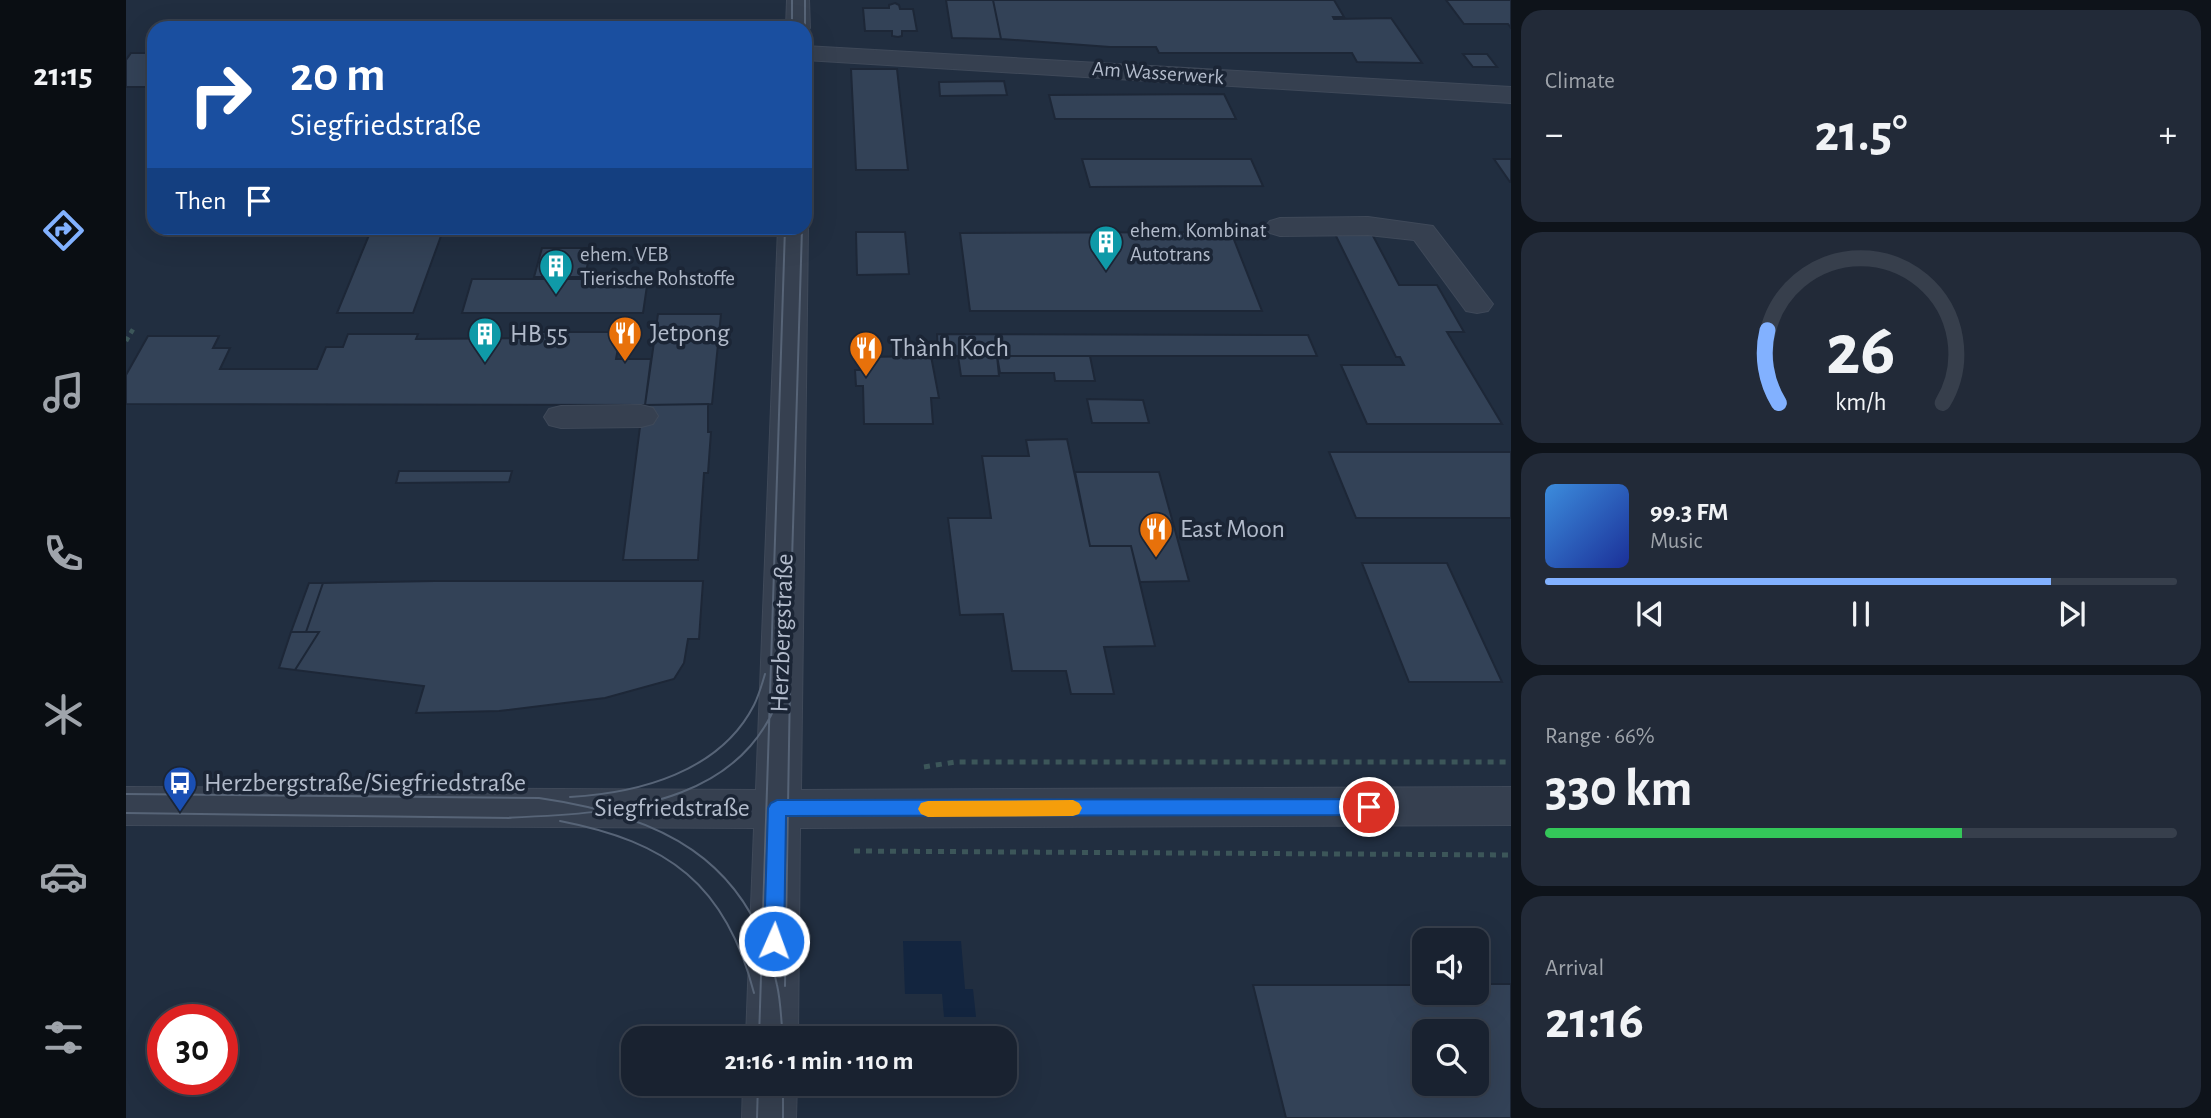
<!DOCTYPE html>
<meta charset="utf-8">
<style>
:root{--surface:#192230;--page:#222a38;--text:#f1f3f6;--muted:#9fa4ab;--line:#373f4c;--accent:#82b1ff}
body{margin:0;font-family:"Alegreya Sans",sans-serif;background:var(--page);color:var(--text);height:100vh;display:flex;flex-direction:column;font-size:26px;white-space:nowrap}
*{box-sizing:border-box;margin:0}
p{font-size:23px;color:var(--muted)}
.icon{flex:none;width:38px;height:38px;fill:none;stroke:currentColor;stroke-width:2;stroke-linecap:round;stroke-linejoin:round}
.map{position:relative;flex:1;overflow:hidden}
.details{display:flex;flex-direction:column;gap:10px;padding:10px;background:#0e131a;width:700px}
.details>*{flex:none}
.hud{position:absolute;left:21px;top:21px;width:665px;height:214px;border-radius:21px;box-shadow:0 7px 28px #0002,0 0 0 2px var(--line);background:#1a4fa0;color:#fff;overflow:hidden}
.tools{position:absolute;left:1286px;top:928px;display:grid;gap:14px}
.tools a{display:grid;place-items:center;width:77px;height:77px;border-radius:14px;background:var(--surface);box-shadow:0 7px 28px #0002,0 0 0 2px var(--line);font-size:35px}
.speed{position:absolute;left:21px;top:1004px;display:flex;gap:14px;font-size:35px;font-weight:700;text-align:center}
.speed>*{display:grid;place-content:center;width:91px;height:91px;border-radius:50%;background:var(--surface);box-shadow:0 7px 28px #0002,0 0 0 2px var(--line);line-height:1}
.speed .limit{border:10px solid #d22;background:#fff;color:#111}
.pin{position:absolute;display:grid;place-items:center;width:60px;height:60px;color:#fff;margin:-30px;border:4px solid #fff;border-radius:50%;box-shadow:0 2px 7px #0007}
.me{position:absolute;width:77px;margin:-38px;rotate:2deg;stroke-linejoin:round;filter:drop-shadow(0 0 5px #0008)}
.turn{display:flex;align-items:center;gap:24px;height:147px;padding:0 28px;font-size:32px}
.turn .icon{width:91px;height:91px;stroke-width:2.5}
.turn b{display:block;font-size:49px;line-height:60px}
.then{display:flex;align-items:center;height:66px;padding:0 28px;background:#0003;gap:14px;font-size:26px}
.big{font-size:52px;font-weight:700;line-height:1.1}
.details .widget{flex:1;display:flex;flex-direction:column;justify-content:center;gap:10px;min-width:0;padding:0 24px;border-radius:21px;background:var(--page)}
.details .dial{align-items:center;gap:0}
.dial svg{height:182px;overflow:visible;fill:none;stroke:var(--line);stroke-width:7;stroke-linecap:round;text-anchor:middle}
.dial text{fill:var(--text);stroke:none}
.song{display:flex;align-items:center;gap:21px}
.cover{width:84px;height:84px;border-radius:10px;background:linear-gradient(135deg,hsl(210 70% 55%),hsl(230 70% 35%))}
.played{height:7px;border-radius:4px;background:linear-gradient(90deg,var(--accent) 80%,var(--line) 80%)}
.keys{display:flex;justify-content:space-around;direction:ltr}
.heat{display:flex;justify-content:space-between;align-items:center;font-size:38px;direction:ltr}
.charge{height:10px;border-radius:5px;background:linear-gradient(90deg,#34c759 66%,var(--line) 0)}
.trip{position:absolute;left:495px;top:1026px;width:396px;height:70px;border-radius:21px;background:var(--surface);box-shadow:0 7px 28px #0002,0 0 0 2px var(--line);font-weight:700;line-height:70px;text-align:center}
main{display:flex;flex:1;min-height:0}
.menu{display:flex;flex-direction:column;width:126px;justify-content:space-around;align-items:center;background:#0a0e13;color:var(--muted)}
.menu .icon{width:49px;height:49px}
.menu .current{color:var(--accent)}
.menu b{font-size:32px;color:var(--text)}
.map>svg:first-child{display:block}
</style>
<main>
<nav class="menu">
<b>21:15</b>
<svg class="icon current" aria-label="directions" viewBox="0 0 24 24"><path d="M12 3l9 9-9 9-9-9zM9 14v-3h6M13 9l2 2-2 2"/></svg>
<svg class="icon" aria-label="music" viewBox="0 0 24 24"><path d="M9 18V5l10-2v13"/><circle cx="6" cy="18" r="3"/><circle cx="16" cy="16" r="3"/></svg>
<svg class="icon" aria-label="phone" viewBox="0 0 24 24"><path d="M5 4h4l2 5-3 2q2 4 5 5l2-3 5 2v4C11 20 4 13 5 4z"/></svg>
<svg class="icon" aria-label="climate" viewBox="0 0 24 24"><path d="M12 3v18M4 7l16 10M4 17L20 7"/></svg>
<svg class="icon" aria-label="car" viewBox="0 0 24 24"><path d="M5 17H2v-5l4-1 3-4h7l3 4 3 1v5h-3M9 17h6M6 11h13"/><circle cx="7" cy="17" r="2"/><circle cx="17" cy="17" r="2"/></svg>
<svg class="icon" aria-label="filters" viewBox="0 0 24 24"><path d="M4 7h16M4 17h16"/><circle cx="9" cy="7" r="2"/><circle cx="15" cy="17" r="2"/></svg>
</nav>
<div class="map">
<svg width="1385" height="1118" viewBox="0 0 1385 1118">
<rect width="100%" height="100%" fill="#212e40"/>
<!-- water -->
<path fill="#13253f" d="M777 941H835L839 989H847L850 1017H818L816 994H779Z"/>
<!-- building -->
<path fill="#334257" stroke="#1d2737" stroke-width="2" fill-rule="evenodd" d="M820 0H867L875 39 826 38Z
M867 0H1208L1218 17H1207L1208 19 1265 18 1296 63 1231 62 1226 53H1033L1030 47H984L875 39Z
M1320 0H1385V28L1382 24H1338Z
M769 3 773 5 774 9H787L791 31H776V36L772 37 766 36V31H739L737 8H763V5Z
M534 25H604V28H534Z
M5 53H28V87H0V60Z
M1337 54H1361L1371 67H1347Z
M725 69H771L782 170H730Z
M878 81 881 95 814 96 813 82Z
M1098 94 1110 119H929L923 95Z
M956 159H1125L1137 186 964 187Z
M1368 159H1385V182H1384Z
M730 232H779L783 274 731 275Z
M1105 232 1136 311H844L834 233Z
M1209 234H1246L1273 285H1311L1338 332H1321L1376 424H1241L1215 365H1278L1274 357H1270Z
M243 235 315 236 287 313H211Z
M416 248H465L459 277H408Z
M346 279H522L517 313H336Z
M532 314H595L586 404 519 405Z
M408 332H495L490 359H525L519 405 0 404V375L22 336H93L87 348H104L94 369H191L200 347H217L222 334H292L290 339 406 338Z
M811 334 1182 335 1191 356H812Z
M805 356 813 398H805L807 424H738L737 386H730L729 370H736V357Z
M832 356H871L873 376H835Z
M871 356H964L969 381H929L928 373H874Z
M961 399 1017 400 1023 423H966Z
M582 404V432H585L582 473H578L572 560H497L516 411 519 405Z
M941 439 964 546H1005L1029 646 978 647 988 694H945L940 671H886L877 614 834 615 822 518H865L856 456H903L900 440Z
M1203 452H1385V518H1230Z
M273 471H386L383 482 270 483Z
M949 472H1033L1063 581 1014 582 1005 546H964Z
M1236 563H1321L1376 682H1283Z
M309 581H577L573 639H562L558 663 548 679 479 698 373 711 290 713 298 686 169 670 193 632H180L197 583Z
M183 583H197L180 632H165Z
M165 632H193L169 670 153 668Z
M1351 984H1385V1118H1160L1127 985H1298V992H1351ZM1298 1031H1351V1083H1298Z"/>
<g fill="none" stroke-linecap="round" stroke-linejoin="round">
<!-- minor casing -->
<g stroke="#3f4959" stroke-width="2">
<path id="minor" d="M661 0H683L684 28 680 33 679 28H660Z
M679 46 1385 87V103L679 60Z
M1242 217 1307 226 1367 304 1362 311 1351 313 1340 311 1288 240 1242 235 1154 236 1144 233 1139 227 1144 221 1154 218Z
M679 224 682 228 675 790 1385 787V825L674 828 672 1038H620L628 828 0 825V787L630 790 652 228H679Z
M515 405 527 408 532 416 527 424 515 427 435 428 423 425 418 417 423 409 435 406Z
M617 1083H671L670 1118H616Z"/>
</g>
<!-- path-far1 -->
<path stroke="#3c5659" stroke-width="4.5" stroke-dasharray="4.5 4.5" stroke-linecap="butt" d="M0 341 9 326"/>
<!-- path -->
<path stroke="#3c5659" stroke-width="5" stroke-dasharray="6 6" stroke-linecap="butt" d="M798 767 829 762H1385
M728 851 1385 855"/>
<!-- minor -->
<use href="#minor" fill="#364050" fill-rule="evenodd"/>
<!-- tram -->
<path stroke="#576477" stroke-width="2" d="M666 0V28
M679 0V30
M0 794 413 798C531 815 624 857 651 985 655 1002 655 1021 657 1038
M444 797C513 793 594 772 628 705 633 695 636 684 639 674
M0 813 385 818
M376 818C498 813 637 807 663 660L676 228
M434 821C542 842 600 884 628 993
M659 986 664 685
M633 1038 659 228
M657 1083V1118
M631 1118 632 1083"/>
</g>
<!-- route -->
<path fill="#1a73e8" stroke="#114b97" stroke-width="2" d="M1243 799 1250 802 1252 807 1250 813 1243 815 660 816 658 941 655 948 648 951 640 948 638 941 642 808 645 803 651 800Z"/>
<!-- slow -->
<path fill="#f59e0b" d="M947 800 953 803 956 808 953 814 947 816 802 817 795 814 792 809 795 803 802 801Z"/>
<!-- icons -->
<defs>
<g id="building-pin" transform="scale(1.75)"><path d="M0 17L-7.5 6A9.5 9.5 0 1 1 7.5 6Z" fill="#0f9aa8" stroke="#1b2535"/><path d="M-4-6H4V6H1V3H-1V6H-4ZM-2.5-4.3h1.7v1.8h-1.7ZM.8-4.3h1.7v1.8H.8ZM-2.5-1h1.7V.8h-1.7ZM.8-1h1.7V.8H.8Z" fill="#fff"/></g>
<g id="restaurant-pin" transform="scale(1.75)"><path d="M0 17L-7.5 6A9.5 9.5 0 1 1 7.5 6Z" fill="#e8710a" stroke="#1b2535"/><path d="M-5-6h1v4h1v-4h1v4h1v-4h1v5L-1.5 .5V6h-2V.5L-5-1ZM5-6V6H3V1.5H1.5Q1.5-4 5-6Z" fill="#fff"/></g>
<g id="bus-pin" transform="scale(1.75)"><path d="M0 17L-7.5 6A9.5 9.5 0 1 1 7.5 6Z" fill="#1a4fb4" stroke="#1b2535"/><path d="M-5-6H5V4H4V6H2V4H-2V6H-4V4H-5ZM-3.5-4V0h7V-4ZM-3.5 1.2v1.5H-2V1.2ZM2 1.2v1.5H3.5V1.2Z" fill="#fff"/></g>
</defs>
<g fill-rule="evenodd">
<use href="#building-pin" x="980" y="242"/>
<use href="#building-pin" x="430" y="266"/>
<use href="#restaurant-pin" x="499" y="333"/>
<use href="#building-pin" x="359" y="334"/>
<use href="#restaurant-pin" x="740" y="348"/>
<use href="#restaurant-pin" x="1030" y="529"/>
<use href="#bus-pin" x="54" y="783"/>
</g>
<g text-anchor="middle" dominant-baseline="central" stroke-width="7" stroke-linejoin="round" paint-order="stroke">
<!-- far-street labels -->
<g font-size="21" fill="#b2bbcb" stroke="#1b2535">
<text transform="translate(1032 73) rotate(4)">Am Wasserwerk</text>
</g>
<!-- far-poi labels -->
<g font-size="21" fill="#b2bbcb" stroke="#1b2535" text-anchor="start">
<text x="1004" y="230">ehem. Kombinat<tspan x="1004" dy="24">Autotrans</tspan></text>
<text x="454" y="254">ehem. VEB<tspan x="454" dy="24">Tierische Rohstoffe</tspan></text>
</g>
<!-- poi labels -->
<g font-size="26" fill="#b2bbcb" stroke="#1b2535" text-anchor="start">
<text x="524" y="333">Jetpong</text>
<text x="384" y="334">HB 55</text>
<text x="764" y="348">Thành Koch</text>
<text x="1054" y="529">East Moon</text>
<text x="78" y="783">Herzbergstraße/Siegfriedstraße</text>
</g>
<!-- street labels -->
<g font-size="26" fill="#b2bbcb" stroke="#1b2535">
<text transform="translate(656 633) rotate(-88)">Herzbergstraße</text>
<text x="546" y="808">Siegfriedstraße</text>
</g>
</g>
</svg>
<div class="tools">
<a><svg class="icon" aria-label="sound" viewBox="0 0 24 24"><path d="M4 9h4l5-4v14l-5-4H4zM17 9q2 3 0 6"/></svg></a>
<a><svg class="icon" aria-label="search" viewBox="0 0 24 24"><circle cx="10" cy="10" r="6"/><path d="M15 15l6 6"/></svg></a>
</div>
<div class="speed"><div class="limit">30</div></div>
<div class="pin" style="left:1243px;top:807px;background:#d93025"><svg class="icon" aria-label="arrive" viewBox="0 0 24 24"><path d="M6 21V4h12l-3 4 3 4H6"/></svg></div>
<svg class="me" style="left:648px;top:941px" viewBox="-20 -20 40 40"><circle r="17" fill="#1a73e8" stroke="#fff" stroke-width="3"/><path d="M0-11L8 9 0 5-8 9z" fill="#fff"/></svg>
<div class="trip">21:16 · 1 min · 110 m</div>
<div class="hud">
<div class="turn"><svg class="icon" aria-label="right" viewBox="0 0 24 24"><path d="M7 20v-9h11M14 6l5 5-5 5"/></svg><div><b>20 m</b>Siegfriedstraße</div></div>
<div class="then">Then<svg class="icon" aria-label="arrive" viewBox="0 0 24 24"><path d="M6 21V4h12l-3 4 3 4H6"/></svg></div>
</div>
</div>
<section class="details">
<div class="widget"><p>Climate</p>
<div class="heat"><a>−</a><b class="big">21.5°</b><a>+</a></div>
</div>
<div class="widget dial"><svg viewBox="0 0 100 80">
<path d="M14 69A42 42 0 1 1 86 69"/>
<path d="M14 69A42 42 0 0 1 9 37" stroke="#82b1ff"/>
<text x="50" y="56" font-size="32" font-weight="700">26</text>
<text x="50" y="72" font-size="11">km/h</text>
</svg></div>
<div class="widget">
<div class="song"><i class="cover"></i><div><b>99.3 FM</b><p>Music</p></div></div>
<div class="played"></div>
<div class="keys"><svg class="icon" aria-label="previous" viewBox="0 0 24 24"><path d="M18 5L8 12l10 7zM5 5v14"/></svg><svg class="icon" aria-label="pause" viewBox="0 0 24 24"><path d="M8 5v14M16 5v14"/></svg><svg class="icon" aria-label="next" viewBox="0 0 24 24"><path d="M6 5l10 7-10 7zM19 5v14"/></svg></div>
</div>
<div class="widget"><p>Range · 66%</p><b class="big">330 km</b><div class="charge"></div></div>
<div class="widget"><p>Arrival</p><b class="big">21:16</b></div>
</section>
</main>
